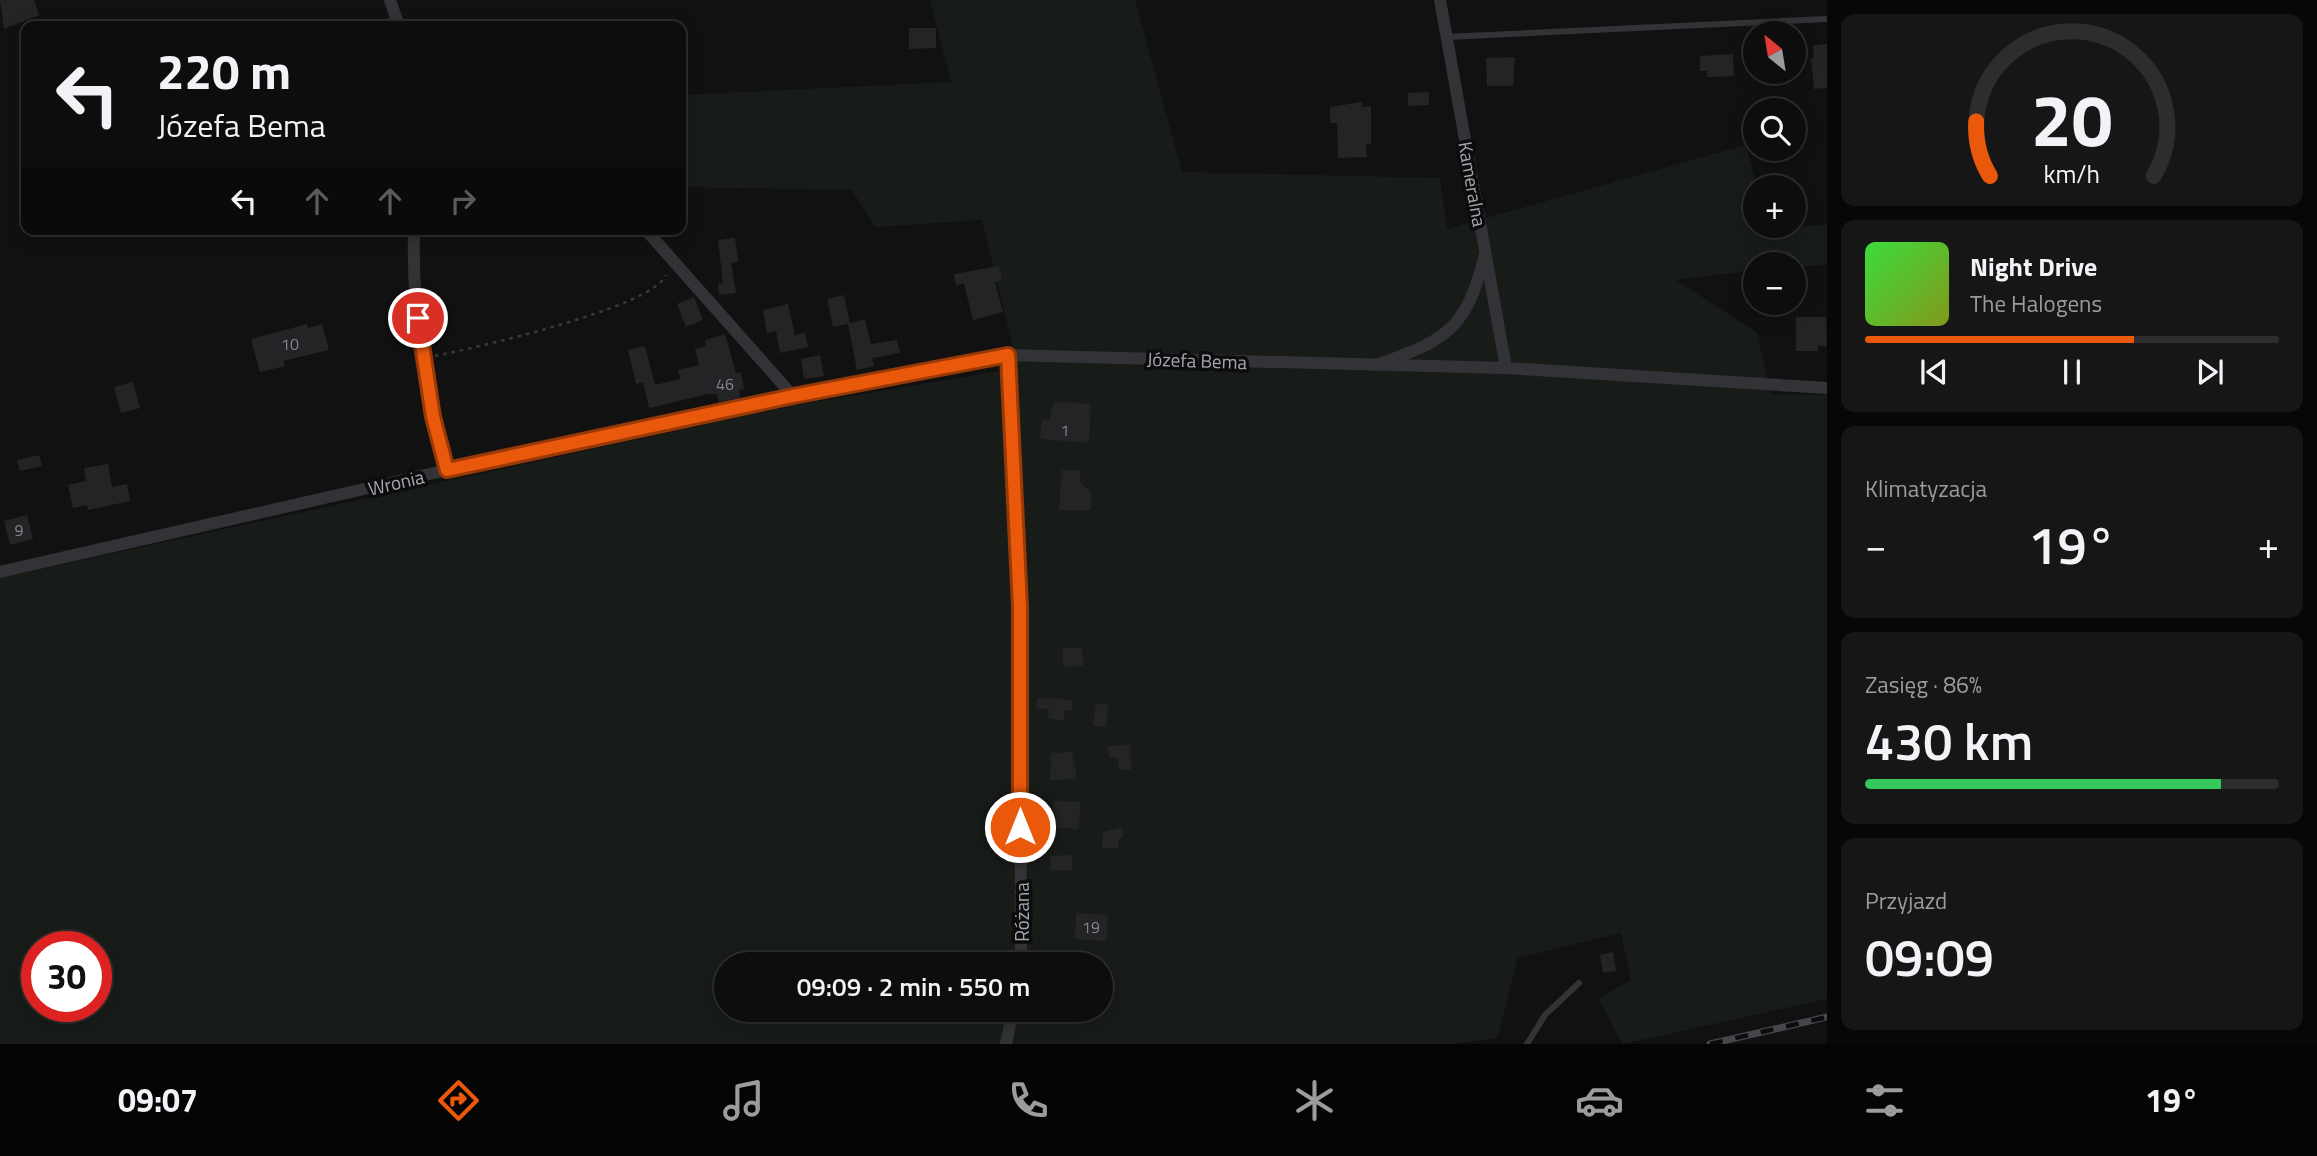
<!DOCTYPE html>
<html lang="pl">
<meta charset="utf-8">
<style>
:root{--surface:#0d0d0e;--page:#161617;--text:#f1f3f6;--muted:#9a9c9e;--line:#2d2d2e;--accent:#ea580c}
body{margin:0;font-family:"Titillium Web",sans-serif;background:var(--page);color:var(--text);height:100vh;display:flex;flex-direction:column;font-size:26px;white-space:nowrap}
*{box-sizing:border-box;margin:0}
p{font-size:23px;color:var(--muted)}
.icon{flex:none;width:38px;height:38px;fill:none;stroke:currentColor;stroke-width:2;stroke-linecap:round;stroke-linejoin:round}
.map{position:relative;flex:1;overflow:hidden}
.drawer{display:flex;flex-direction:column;gap:14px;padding:14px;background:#070708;width:490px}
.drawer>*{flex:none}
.hud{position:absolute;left:21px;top:21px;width:665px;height:214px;border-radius:14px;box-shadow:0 4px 18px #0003,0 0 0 2px var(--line);background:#0d0d0e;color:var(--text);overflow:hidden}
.needle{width:46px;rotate:330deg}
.fabs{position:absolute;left:1743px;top:21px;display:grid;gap:14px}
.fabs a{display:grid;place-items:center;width:63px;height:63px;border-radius:50%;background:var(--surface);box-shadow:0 4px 18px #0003,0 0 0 2px var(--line);font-size:35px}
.speed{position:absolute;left:21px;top:931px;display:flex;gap:14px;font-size:35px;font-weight:700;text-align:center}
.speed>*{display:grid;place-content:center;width:91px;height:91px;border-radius:50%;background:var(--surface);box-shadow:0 4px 18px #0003,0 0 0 2px var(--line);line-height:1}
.speed .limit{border:10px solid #d22;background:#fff;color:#111}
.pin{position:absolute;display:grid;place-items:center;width:60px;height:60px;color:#fff;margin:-30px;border:4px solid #fff;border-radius:50%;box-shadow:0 2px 7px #0007}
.me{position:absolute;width:77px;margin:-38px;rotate:0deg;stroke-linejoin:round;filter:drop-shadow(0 0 5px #0008)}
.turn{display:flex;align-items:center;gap:24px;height:147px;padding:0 21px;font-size:32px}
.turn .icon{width:91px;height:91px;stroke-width:2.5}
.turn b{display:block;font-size:49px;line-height:60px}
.lanes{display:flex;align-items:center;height:66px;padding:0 21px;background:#0003;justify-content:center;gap:35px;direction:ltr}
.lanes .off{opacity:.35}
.big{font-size:52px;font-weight:600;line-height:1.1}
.drawer .tile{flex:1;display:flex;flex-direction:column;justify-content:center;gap:10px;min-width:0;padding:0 24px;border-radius:14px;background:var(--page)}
.drawer .dial{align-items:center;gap:0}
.dial svg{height:182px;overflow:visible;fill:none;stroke:var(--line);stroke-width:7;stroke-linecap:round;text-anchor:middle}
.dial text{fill:var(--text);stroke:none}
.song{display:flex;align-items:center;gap:21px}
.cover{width:84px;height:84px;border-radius:10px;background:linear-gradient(135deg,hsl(120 70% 55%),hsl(70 70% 35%))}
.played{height:7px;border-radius:4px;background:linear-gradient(90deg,var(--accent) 65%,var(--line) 65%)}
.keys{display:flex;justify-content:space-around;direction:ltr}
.heat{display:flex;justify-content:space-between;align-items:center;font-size:38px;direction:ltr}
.charge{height:10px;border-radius:5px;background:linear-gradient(90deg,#34c759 86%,var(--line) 0)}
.trip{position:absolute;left:714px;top:952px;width:399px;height:70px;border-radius:35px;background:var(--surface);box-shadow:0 4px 18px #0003,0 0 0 2px var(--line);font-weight:600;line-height:70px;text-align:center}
.menu{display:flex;height:112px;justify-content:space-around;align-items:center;background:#050506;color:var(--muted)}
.menu .icon{width:49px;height:49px}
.menu .on{color:var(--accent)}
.menu b{font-size:32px;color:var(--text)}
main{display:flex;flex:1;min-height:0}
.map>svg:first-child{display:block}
</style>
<main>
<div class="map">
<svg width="1827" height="1044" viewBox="0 0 1827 1044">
<rect width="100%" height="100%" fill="#111112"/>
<!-- green -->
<path fill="#181c19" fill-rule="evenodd" d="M930 0H1135L1182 172 1440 178 1447 229 1746 145 1757 187 1755 226H1768L1770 230 1827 224V265L1794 267V264H1755V270L1676 280 1757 333 1771 394 1827 395V999L1623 1044 1598 999 1631 980 1621 933 1518 958 1497 1038 1452 1044H0V578L796 405 1018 368 982 220 875 227 852 190 681 187V95L951 82ZM37 947H96V1006H37ZM726 964H1101V1010H726Z"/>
<!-- building -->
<path fill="#242426" d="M0 0H34L39 15 4 29Z
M909 28H936V48L909 49Z
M1827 44V88L1814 89 1811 58 1814 57 1813 45Z
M1733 54 1734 76 1707 77V71H1700V56Z
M1515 57 1513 86H1487L1486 58Z
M1429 92V105L1408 106V93Z
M1362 102V107L1371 106V144H1366L1367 157 1338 158 1337 123H1330V107Z
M735 238 738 262 731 263 736 293 719 295 718 284 723 283 718 240Z
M999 266 1002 281 995 282 1003 312 973 320 964 284 956 285 954 274Z
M844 295 850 323 865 319 871 344 897 340 900 353 872 358 874 366 857 370 848 324 833 327 827 299Z
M694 297 703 320 686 327 677 304Z
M788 304 795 335 805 333 808 347 780 353 776 331 767 333 763 310Z
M1796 317H1826L1827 346H1818V351H1796Z
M307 324 308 328 322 324 329 350 283 361 285 366 260 372 251 339Z
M725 334 736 373 741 372 744 389 739 390 740 398 719 402 717 394H708L649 408 643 382 636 384 628 350 645 346 655 385 680 379 678 370 699 365 695 349 706 346 705 340Z
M820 355 824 376 804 379 801 359Z
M133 382 140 408 121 413 114 387Z
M1054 402 1091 404 1089 443 1040 439 1042 420 1049 421Z
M39 455 42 466 20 471 17 460Z
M108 464 112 487 127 484 130 501 88 510 87 505 73 508 68 485 86 481 84 468Z
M1062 470H1080V482L1091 493V510H1059Z
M27 515 33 539 10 545 4 521Z
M1063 648H1082L1083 666 1063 667Z
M1037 698 1073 700 1072 711 1064 710V720L1048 719 1049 709 1036 708Z
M1096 704 1108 705 1106 727 1093 726Z
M1130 745 1131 770H1119L1118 758H1109L1108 746Z
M1072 752 1077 779 1050 780 1051 753Z
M1054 801 1080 802 1079 829 1054 828Z
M1122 827 1123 838H1119L1118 848H1102L1103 832Z
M1072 855V870L1051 871 1050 856Z
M1076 913 1108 915 1106 941 1075 939Z
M1613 952 1616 971 1603 973 1600 955Z"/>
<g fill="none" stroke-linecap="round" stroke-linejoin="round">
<!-- path -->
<path stroke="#393a3e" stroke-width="2.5" stroke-dasharray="3.5 5" stroke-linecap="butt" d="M435 356C474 348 652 308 666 275"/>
<!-- service -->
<path stroke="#333337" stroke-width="6" d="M374 26 396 19
M1446 37 1827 19
M1527 1044 1545 1015 1579 983"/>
<!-- minor -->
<path stroke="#333337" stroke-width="12" d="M390 0 399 26
M1440 0 1506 368
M414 229C412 309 423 394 447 470
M645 229 793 396 1008 355 1506 368 1827 388
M1008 355 1020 607 1021 964
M1382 363C1448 339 1466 328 1484 258
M0 572 447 470 793 396
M1006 1044 1013 1010"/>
<!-- rail casing -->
<g stroke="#46474c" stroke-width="7">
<path id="rail" d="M1710 1044 1827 1017"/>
</g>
<!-- rail -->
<use href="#rail" stroke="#0c0c0d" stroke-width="4.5" stroke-dasharray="13" stroke-linecap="butt"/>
</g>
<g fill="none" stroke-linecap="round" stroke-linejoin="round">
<!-- route casing -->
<g stroke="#983908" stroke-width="18">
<path id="route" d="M418 318 433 417 447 470 793 396 1008 355 1020 607V827"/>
</g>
<!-- route -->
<use href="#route" stroke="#ea580c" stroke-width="12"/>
</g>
<g text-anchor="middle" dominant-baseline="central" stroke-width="7" stroke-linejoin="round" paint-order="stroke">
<!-- number labels -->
<g font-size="16" fill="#83868e">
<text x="290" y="344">10</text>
<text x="725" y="384">46</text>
<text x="1065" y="430">1</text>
<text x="19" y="530">9</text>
<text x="1091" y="927">19</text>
</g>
<!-- street labels -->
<g font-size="19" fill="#a4a7b1" stroke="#0c0c0d">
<text transform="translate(1473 184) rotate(80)">Kameralna</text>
<text transform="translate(1197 360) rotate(2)">Józefa Bema</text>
<text transform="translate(396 482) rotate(-13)">Wronia</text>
<text transform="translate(1021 912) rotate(-90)">Różana</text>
</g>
</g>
</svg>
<div class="fabs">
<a><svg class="needle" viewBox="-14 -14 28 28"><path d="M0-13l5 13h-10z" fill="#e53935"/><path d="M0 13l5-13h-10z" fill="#9a9c9e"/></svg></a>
<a><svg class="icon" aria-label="search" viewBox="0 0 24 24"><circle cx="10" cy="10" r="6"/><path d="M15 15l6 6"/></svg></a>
<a>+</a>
<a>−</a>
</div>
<div class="speed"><div class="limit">30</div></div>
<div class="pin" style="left:418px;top:318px;background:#d93025"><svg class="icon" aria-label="arrive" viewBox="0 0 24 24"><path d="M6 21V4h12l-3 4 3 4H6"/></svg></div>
<svg class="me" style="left:1020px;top:827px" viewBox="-20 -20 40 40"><circle r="17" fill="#ea580c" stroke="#fff" stroke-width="3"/><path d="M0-11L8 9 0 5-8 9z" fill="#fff"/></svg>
<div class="trip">09:09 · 2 min · 550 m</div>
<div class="hud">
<div class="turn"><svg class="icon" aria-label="left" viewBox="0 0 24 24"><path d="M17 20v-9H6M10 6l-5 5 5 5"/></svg><div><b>220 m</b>Józefa Bema</div></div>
<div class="lanes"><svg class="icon" aria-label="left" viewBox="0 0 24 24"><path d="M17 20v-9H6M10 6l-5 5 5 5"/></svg><svg class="icon off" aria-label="ahead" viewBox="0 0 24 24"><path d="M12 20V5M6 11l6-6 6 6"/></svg><svg class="icon off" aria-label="ahead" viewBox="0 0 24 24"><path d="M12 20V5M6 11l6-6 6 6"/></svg><svg class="icon off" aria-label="right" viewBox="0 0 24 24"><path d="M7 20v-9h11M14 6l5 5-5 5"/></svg></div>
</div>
</div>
<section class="drawer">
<div class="tile dial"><svg viewBox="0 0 100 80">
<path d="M14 69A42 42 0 1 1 86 69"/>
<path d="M14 69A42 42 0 0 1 8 45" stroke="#ea580c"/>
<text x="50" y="56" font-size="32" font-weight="700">20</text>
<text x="50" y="72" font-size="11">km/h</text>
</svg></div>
<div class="tile">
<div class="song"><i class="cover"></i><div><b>Night Drive</b><p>The Halogens</p></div></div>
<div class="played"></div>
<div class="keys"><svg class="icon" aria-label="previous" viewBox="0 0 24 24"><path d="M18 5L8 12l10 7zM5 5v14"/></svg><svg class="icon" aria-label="pause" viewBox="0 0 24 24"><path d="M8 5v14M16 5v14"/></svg><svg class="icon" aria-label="next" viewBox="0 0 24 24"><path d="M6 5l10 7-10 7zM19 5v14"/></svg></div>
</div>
<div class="tile"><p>Klimatyzacja</p>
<div class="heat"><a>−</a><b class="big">19°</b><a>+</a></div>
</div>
<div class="tile"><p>Zasięg · 86%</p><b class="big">430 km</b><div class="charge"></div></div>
<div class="tile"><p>Przyjazd</p><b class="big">09:09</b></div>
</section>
</main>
<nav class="menu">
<b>09:07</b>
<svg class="icon on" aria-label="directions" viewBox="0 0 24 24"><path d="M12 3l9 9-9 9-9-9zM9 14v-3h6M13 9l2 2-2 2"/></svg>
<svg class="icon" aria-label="music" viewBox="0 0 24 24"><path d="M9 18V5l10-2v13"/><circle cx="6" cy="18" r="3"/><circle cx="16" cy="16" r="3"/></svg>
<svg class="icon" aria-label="phone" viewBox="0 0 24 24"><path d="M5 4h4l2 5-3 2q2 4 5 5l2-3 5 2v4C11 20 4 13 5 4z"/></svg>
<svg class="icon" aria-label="climate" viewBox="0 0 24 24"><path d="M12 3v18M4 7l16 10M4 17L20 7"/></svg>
<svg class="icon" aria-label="car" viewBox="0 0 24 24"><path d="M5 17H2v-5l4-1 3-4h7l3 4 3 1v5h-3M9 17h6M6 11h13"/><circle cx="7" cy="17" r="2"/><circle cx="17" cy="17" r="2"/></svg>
<svg class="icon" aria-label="filters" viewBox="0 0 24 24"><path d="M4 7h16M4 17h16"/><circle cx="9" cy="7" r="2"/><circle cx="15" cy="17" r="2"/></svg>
<b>19°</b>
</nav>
